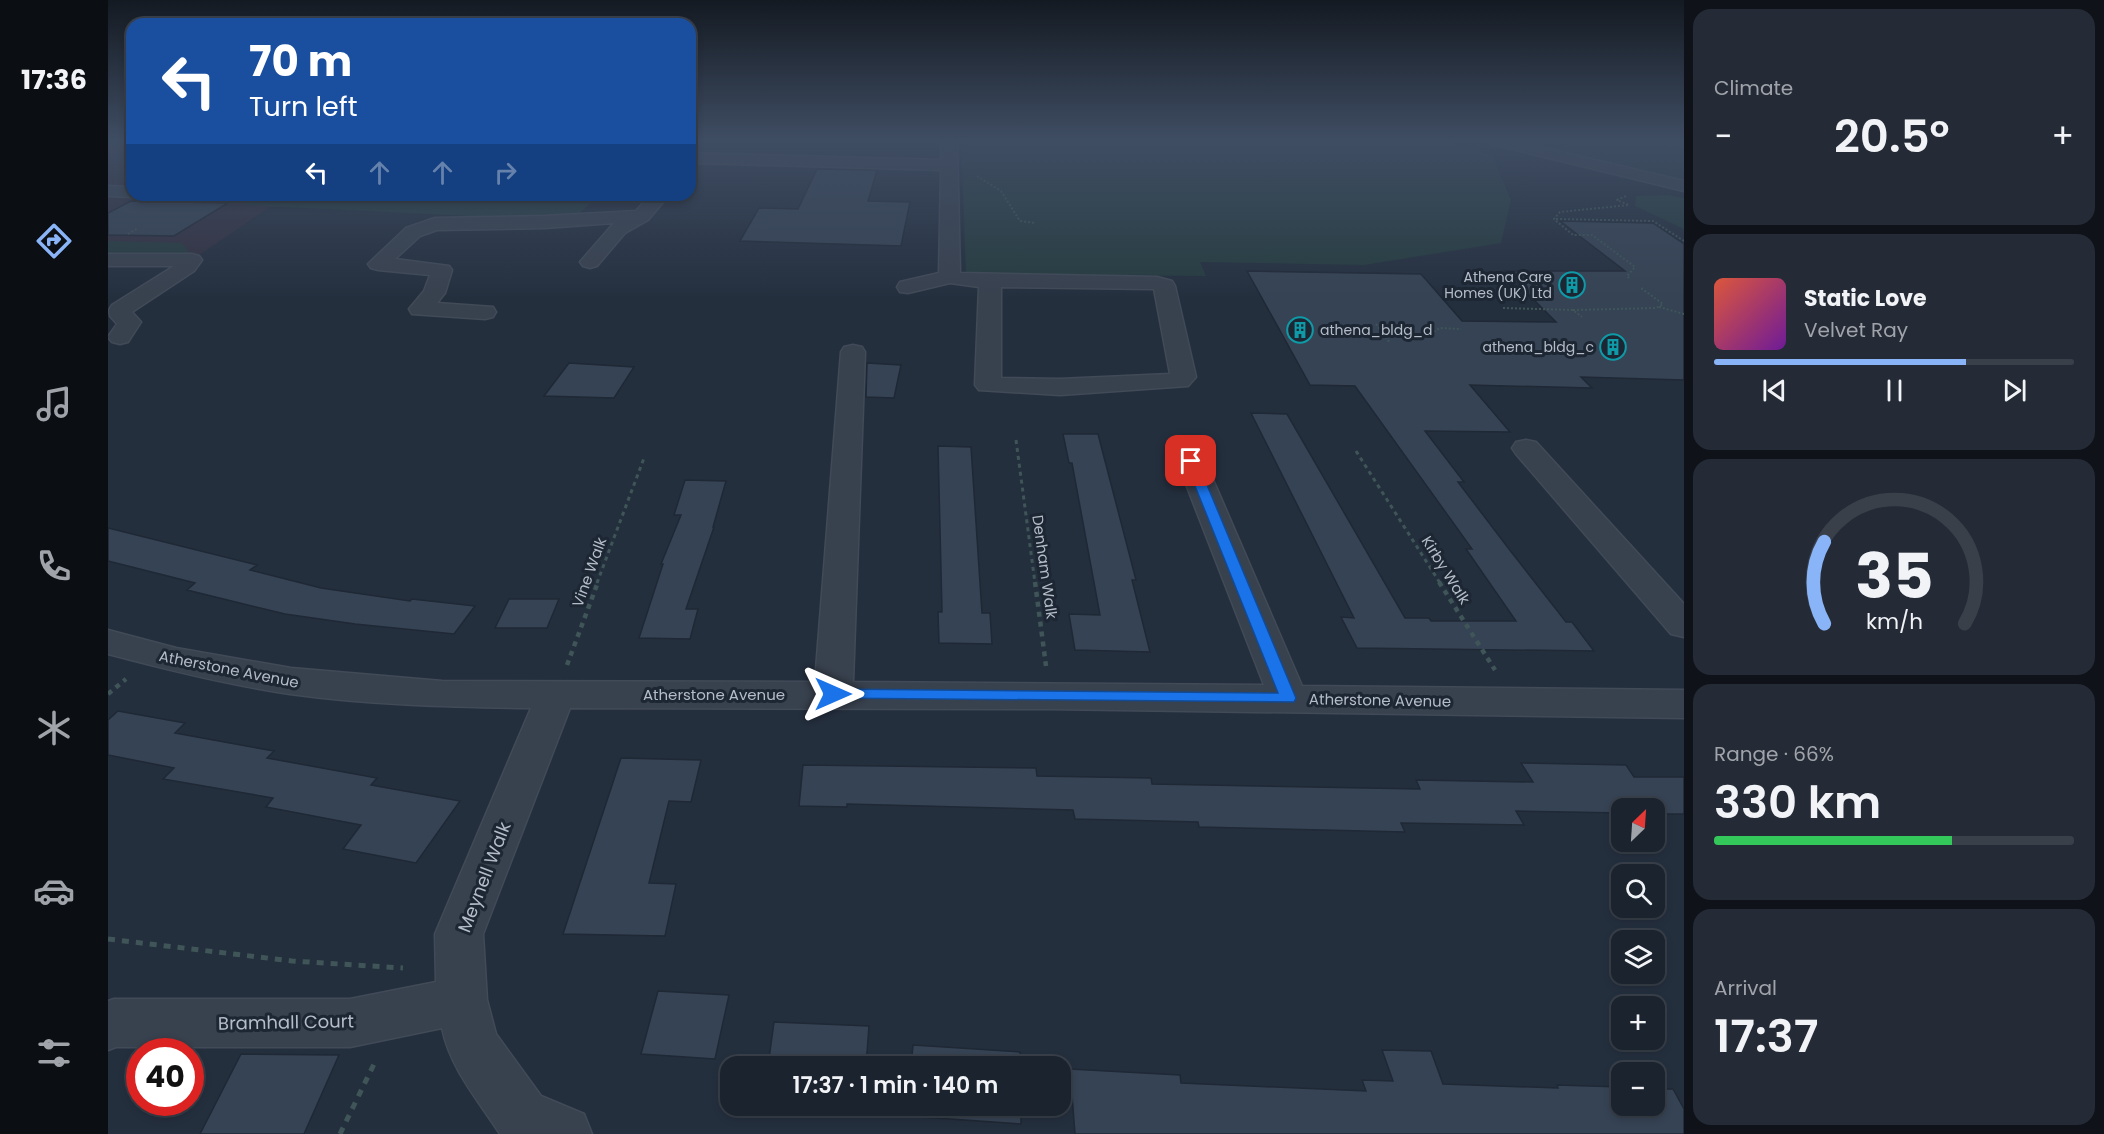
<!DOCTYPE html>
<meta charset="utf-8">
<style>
:root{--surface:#1b232e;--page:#242b36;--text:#f1f3f6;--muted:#a0a4aa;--line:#39404a;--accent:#8ab4f8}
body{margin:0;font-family:Poppins,sans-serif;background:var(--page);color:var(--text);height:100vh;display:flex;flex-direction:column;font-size:22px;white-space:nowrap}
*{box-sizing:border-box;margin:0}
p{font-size:20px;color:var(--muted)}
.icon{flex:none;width:33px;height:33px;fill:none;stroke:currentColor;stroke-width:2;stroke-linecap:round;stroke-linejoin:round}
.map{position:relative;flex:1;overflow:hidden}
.drawer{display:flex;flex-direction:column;gap:9px;padding:9px;background:#0f1319;width:420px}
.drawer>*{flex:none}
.banner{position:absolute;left:18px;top:18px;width:570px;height:183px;border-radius:18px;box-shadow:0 3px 9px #0003,0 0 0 2px var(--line);background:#1a4fa0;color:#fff;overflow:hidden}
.needle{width:39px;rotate:25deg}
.tools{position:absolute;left:1503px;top:798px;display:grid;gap:12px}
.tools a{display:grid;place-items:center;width:54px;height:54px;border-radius:12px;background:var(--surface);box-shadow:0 3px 9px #0003,0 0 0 2px var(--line);font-size:30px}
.speed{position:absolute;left:18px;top:1038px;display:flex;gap:12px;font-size:30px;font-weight:700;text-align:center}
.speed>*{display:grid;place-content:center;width:78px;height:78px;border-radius:50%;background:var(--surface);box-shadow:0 3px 9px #0003,0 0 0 2px var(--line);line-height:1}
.speed .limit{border:9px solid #d22;background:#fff;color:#111}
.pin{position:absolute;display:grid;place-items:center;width:51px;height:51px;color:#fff;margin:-26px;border-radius:12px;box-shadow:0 3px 9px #0006}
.me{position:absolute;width:66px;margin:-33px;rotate:90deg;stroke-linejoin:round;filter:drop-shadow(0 0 4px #0008)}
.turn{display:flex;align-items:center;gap:21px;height:126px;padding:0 24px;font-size:27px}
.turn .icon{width:78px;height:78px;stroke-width:2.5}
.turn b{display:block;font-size:42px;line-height:51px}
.lanes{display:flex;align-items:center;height:57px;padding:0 24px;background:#0003;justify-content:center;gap:30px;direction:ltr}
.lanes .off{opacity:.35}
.big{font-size:45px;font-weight:600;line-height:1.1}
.drawer .widget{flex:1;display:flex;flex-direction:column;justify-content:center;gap:9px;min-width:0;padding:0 21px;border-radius:18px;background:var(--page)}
.drawer .dial{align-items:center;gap:0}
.dial svg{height:156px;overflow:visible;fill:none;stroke:var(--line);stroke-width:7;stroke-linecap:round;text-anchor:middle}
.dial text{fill:var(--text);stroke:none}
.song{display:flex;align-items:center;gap:18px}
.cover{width:72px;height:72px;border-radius:9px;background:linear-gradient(135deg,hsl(10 70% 55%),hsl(280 70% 35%))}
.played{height:6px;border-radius:3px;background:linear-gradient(90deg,var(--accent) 70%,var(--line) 70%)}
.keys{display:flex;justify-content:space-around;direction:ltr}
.heat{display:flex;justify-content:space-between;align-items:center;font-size:33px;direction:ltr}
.charge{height:9px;border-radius:4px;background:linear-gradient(90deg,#34c759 66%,var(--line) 0)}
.trip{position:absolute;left:612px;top:1056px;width:351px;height:60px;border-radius:18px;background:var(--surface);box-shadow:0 3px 9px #0003,0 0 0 2px var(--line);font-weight:600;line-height:60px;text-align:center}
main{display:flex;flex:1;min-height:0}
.tabs{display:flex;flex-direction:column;width:108px;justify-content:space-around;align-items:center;background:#0b0e12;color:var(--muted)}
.tabs .icon{width:42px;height:42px}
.tabs .on{color:var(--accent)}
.tabs b{font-size:27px;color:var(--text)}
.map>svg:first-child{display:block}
</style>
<main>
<nav class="tabs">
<b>17:36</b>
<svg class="icon on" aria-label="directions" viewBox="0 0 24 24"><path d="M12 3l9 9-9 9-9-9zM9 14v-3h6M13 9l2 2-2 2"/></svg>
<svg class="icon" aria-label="music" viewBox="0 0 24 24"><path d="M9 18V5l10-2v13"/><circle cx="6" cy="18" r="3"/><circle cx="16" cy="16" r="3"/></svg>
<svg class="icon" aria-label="phone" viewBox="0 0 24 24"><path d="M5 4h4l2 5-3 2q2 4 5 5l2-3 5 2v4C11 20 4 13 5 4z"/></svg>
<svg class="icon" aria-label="climate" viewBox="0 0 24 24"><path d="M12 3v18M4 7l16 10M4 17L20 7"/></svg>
<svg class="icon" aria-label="car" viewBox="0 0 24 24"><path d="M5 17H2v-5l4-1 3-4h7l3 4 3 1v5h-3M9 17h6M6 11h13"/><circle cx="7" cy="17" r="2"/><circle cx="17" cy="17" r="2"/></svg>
<svg class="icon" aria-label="filters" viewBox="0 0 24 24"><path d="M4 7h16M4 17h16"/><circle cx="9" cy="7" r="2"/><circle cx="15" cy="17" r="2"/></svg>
</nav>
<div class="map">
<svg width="1576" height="1134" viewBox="0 0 1576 1134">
<rect width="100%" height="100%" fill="#242f3e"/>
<!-- medical -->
<path fill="#32303f" d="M0 141H24V195H492L462 221 165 205 91 255H0Z"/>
<!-- green -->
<path fill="#263c3f" d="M853 141H1336L1384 155 1403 200 1393 243 1256 265 1092 262 1098 276 858 274Z
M1408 141 1576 143V181L1428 146Z
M385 195H492L462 221 137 205 150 198 335 201Z
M1560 195 1576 198V229L1527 206 1528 196Z
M0 241 74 243 84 257 0 258Z"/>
<!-- building -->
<path fill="#364354" stroke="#1f2835" stroke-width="1.5" d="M709 169 769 170 760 201 802 202 793 246 632 241 651 208 690 209Z
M23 201 120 203 66 236 0 235V213Z
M1452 221 1545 223 1576 244V380L1473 377 1484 388 1362 385 1402 432 1317 431 1356 482H1350L1401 549 1458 622H1464L1486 651 1249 648 1233 617 1246 618 1143 413 1179 414 1297 618H1321L1323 621H1408L1358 549H1364L1247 386 1202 385 1139 271 1313 274 1354 321 1448 322 1397 271H1517Z
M461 363 526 367 506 398 436 396Z
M759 363 793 365 786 398 758 397Z
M955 434H990L1028 580H1024L1042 652 967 650 961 614 992 615 964 463H961Z
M830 446 863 447 874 613H882L884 644 831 643 830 612H834Z
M577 480 618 481 605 527H606L578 609H590L582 639 531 638 555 564H553L573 515H566Z
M0 528 149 565 142 570 213 588 302 601 304 599 367 606 346 634 247 624 177 614 79 590 87 583 0 561Z
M401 599H451L439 628H387Z
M10 711 77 723 67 733 166 751 159 758 269 778 263 785 352 801 308 863 235 849 253 825 158 807 165 798 55 779 66 768 0 755V720Z
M513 758 593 760 583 802 561 801 541 883 568 884 557 936 455 934Z
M1413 763 1518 765 1526 777H1576V814H1546V808H1514V813L1408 811 1416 825 1293 823 1297 832 1091 827 1090 822 967 819 965 810 739 804V807L691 806 695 765 928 768 929 776 1043 778 1044 784 1312 789 1308 780 1425 782Z
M550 991 621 995 607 1059 533 1054Z
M666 1022 761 1026 758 1066H660Z
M805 1045 912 1052V1066H803Z
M1274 1050 1323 1051 1335 1084 1450 1088 1449 1085 1514 1087V1106H1546V1089H1565L1576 1109V1134H967L962 1069 1072 1075 1073 1083 1258 1091 1254 1080 1285 1081Z
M133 1054 231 1055 196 1134H92Z
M801 1106H913V1124L800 1116Z"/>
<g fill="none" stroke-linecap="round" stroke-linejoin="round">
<!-- minor casing -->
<g stroke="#414a57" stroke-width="3">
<path id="minor" d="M833 141H849L852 273 1049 277 1064 281 1067 286 1088 377 1080 386 952 395 871 390 867 385 871 287 842 283 800 293 792 292 789 287 792 282 831 273 833 170 589 163 582 166V154L585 153 833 160ZM893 287 1046 289 1062 374 952 379 893 378Z
M1381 141H1407L1576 181V191L1383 144Z
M1558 141H1576V146L1560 144Z
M0 186 24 187V195H31L24 197 0 196Z
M542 195H561L540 220 517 233 489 266 482 268 475 266 472 262 506 223 437 228 329 230 312 236 287 259 341 266 344 270 337 293 329 303 385 307 388 312 385 317 377 319 304 314 301 309 316 291 322 275 270 270 263 268 260 264 298 228 327 218 437 216 528 211Z
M0 254H84L91 256 94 260 86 271 24 312 33 322 20 342 12 344 4 342 0 337 9 324 2 316 1 310 4 305 66 266H0Z
M745 345 754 347 757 352 745 682 1156 685 1069 461 1073 455 1083 452 1093 455 1097 461 1194 686 1576 690V718L942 709 462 708 375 934 379 1000 388 1034 433 1096 476 1114 484 1134H392C370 1100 342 1068 334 1028L242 1047H8L0 1050V1001L6 999H242L328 982 327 934 423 708C343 707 262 705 182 694 121 685 60 670 0 654V630L68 648 183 668 334 681 707 682 733 352 736 347Z
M1418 440 1428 442 1576 604V637L1563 634 1408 454 1404 448 1408 442Z"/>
</g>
<!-- path-far3 -->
<path stroke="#3f5557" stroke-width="2" stroke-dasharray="2 2" stroke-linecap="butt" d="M869 176 893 191 912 221 927 223
M1518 196 1509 200 1521 205 1452 212 1446 219 1465 235H1484L1527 267 1519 276 1521 278
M69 199H94
M1448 219 1545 221 1576 241
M20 234 30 228
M1551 307 1576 314
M1395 308 1465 310 1474 317
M1465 310 1548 308 1555 304 1533 288
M1268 324 1282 343
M1275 335 1319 336 1332 328 1353 329"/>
<!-- path-far2 -->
<path stroke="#3f5557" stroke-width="3" stroke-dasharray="4 4" stroke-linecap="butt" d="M908 440 927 583
M1248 451 1332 583
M489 583 536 458"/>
<!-- path-far1 -->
<path stroke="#3f5557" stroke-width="4.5" stroke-dasharray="5 5" stroke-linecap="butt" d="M927 582 938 666
M1331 582 1387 670
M459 665 490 582
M0 694 18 679"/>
<!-- path -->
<path stroke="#3f5557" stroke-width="5" stroke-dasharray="7 7" stroke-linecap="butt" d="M0 939 184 961 295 968
M232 1134 267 1062"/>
<!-- minor -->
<use href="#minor" fill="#38414e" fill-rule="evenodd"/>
</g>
<!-- sky -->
<linearGradient id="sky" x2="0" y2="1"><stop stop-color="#141a22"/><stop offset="0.47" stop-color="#3f4d63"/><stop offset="1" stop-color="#3f4d63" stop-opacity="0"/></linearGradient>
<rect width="1576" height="299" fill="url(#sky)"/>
<!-- route -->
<path fill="#1a73e8" stroke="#114b97" stroke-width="1.5" d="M1083 457 1089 461 1188 698 1186 702 719 698 717 694 719 690 725 689 1170 693 1077 461Z"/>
<!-- icons -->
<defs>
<g id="building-ring" transform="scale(1.35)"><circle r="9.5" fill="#1d2633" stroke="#0f9aa8" stroke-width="1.5"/><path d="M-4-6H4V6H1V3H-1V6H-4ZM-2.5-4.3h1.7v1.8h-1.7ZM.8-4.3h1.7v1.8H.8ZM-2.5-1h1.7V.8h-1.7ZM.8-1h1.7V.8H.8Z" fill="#0f9aa8"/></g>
</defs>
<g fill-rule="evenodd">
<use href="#building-ring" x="1464" y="285"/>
<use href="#building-ring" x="1192" y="330"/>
<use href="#building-ring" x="1505" y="347"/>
</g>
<g text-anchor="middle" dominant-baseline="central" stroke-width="6" stroke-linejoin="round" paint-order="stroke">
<!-- far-poi labels -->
<g font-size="14" fill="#b4bcc9" stroke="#1d2633" text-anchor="end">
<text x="1444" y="277">Athena Care<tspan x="1444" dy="16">Homes (UK) Ltd</tspan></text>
<text x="1212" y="330" text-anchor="start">athena_bldg_d</text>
<text x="1486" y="347">athena_bldg_c</text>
</g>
<!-- street labels -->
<g font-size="15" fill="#b4bcc9" stroke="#1d2633">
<text transform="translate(937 567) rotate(82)">Denham Walk</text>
<text transform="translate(1338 570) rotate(58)">Kirby Walk</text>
<text transform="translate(481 572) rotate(-70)">Vine Walk</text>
<text transform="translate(121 669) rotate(11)">Atherstone Avenue</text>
<text x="606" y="694">Atherstone Avenue</text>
<text transform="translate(1272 700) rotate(1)">Atherstone Avenue</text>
</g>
<!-- near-street labels -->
<g font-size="18" fill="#b4bcc9" stroke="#1d2633">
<text transform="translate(376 877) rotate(-69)">Meynell Walk</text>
<text transform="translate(178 1022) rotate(-1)">Bramhall Court</text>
</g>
</g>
</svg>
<div class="tools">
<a><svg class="needle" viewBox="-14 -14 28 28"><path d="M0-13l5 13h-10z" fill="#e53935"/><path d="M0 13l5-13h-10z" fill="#a0a4aa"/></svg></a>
<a><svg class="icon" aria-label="search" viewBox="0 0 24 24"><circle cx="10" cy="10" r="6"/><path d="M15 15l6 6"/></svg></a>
<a><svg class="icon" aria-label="layers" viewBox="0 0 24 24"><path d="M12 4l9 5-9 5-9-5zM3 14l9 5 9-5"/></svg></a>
<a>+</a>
<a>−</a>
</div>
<div class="speed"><div class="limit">40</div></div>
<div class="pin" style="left:1083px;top:461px;background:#d93025"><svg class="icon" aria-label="arrive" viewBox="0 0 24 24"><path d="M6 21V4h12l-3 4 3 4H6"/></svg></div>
<svg class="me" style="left:725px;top:694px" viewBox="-20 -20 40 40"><path d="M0-17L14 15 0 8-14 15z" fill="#1a73e8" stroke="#fff" stroke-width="4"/></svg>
<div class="trip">17:37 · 1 min · 140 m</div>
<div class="banner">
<div class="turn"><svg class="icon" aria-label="left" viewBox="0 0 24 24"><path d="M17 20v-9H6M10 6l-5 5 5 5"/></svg><div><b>70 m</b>Turn left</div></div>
<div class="lanes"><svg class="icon" aria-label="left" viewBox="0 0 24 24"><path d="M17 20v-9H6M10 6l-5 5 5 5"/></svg><svg class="icon off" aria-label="ahead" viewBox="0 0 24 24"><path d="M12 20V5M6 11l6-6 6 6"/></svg><svg class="icon off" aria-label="ahead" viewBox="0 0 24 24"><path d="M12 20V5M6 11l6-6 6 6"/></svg><svg class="icon off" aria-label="right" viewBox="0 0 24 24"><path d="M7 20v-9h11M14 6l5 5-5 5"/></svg></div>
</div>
</div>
<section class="drawer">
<div class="widget"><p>Climate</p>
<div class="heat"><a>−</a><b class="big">20.5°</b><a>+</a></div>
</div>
<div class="widget">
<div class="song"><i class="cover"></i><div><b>Static Love</b><p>Velvet Ray</p></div></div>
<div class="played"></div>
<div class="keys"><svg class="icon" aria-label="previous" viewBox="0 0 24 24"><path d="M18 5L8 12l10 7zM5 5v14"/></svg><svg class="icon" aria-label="pause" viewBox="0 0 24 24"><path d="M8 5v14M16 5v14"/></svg><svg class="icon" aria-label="next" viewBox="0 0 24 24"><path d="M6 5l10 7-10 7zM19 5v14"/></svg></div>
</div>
<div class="widget dial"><svg viewBox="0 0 100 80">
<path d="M14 69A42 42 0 1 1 86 69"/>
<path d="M14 69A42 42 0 0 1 14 27" stroke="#8ab4f8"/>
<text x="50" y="56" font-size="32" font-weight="700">35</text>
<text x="50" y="72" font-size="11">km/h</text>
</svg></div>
<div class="widget"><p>Range · 66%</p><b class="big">330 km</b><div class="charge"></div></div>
<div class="widget"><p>Arrival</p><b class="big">17:37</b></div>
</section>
</main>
